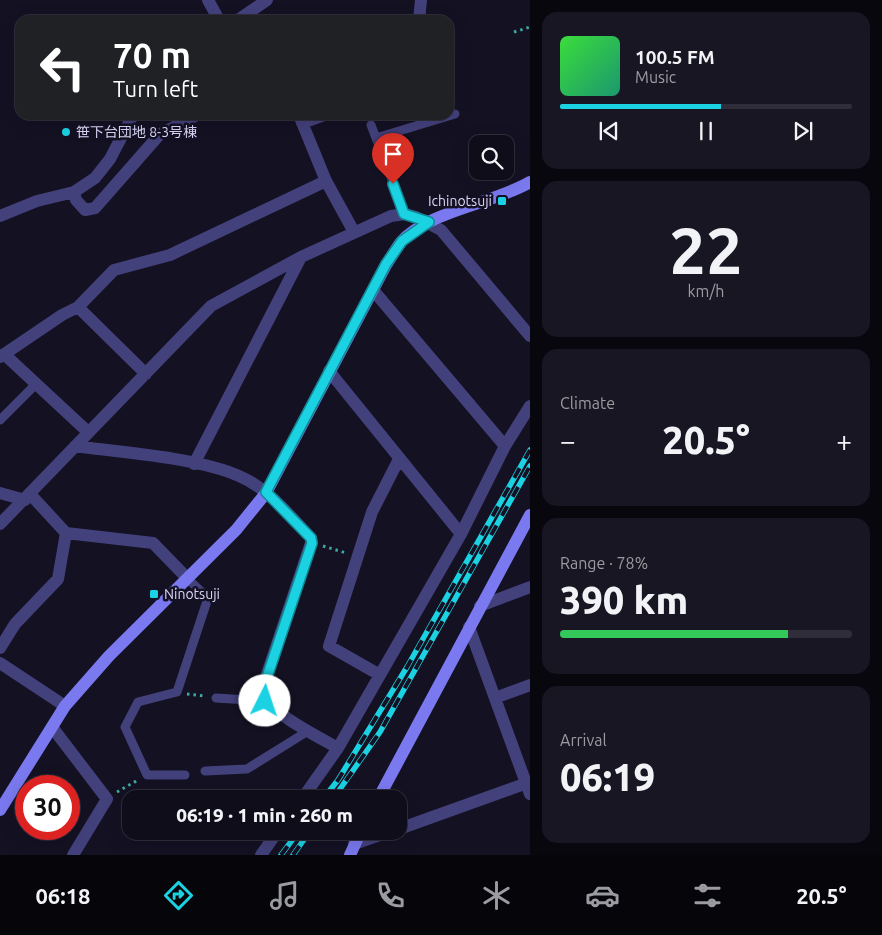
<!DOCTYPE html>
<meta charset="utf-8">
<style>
:root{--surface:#0f0d1a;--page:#181623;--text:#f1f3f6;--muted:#9b9ca2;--line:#2f2d39;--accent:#1bd2e3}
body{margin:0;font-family:Ubuntu,"Noto Sans JP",sans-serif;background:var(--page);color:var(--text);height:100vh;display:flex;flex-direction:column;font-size:19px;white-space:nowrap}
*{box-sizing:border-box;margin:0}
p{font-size:16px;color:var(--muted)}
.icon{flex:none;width:28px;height:28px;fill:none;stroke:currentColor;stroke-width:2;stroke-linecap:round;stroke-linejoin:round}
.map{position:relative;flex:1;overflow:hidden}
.panel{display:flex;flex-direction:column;gap:12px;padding:12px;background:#08070e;width:352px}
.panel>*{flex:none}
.guide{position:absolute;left:15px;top:15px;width:439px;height:105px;border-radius:15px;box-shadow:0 5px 20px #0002,0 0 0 1px var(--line);background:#202124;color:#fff;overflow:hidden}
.fabs{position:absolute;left:469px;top:135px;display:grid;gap:10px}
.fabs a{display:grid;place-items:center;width:45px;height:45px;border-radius:10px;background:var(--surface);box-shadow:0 5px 20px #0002,0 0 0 1px var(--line);font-size:25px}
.speed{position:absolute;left:15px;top:775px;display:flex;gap:10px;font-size:25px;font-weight:700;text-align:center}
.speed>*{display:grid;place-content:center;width:65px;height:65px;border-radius:50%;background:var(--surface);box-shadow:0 5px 20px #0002,0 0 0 1px var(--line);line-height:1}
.speed .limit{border:8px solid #d22;background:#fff;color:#111}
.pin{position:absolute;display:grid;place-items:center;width:42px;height:42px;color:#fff;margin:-51px -21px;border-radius:50% 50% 50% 0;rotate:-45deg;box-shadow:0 0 5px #0007}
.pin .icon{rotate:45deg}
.me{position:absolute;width:55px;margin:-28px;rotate:4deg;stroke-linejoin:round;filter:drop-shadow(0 0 4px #0008)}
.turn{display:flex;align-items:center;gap:18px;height:105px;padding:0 15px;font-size:22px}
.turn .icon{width:65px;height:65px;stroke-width:2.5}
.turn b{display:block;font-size:35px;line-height:42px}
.big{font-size:38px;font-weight:800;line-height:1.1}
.panel .card{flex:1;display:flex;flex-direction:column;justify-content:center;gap:8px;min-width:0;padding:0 18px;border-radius:15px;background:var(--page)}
.panel .dial{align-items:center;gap:0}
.dial b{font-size:65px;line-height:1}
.song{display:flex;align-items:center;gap:15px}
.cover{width:60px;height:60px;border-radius:8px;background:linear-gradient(135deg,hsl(120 70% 55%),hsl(160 70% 35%))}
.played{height:5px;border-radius:2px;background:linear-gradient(90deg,var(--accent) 55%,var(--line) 55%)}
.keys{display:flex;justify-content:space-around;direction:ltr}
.heat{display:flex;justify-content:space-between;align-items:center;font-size:28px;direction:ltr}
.charge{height:8px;border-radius:4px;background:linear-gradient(90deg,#34c759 78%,var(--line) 0)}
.trip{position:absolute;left:122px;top:790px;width:285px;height:50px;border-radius:15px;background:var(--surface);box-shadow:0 5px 20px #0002,0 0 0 1px var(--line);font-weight:800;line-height:50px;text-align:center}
.menu{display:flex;height:80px;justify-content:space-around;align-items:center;background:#06050a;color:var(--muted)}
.menu .icon{width:35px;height:35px}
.menu .current{color:var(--accent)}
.menu b{font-size:22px;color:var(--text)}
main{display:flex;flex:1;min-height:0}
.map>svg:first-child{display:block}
</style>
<main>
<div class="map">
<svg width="530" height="855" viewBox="0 0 530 855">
<rect width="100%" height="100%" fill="#141123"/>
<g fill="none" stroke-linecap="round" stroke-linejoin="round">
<!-- path -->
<path stroke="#3da9a0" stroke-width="3" stroke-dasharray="2.5 4" stroke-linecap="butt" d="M514 32 530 27
M323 546 346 553
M187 694 205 696
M117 792 138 780"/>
<!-- lane -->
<path stroke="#43417c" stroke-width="9" d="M371 125 405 214
M376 138 455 114
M0 420 36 384
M216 698 265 701
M205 771 247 769 308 731
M185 775H147L125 727 138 702 177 692 208 598 189 580"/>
<!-- street -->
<path stroke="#43417c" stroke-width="12" d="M208 0 219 20
M238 20 267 0
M419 20 421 0
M299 115 326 181 354 232
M302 123 324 115
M74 192 76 200 85 210 95 208 160 134 197 115
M0 216 37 201 74 192 95 178 110 159 133 115
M373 290 505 446
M78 307 146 374
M4 354 88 432
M0 357 62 315 78 307 114 270 170 255 326 181
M329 371 461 534
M75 446C123 453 196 457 239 476 268 488 290 516 311 538V543L261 692C270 713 317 736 338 748
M194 464 301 257
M0 493 25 500
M30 494 66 533 153 543 189 580
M0 524 211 306 301 257 391 216 405 214 416 217 441 230 530 336
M480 606 530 587
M469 627 530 794
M0 648 15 624 58 579 66 533
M0 663 65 706
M380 675 329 646 372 512 399 459
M495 698 530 685
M52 727 107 799 73 855
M302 799 338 748 461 534 505 446 530 406
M399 829 530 782
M354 844 391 831
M261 855 278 831"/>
<!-- secondary -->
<path stroke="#7a79ef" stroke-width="12" d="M378 799 530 515
M0 810 65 706 109 656 236 530 266 493 386 265C391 257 396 249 401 242 428 211 493 204 530 182
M350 855 361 831"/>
<!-- rail casing -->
<g stroke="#1bd2e3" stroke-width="5.5">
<path id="rail" d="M323 799 338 780 407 667 530 450
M333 799 380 732 530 466
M281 855 299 831
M293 855 310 831"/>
</g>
<!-- rail -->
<use href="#rail" stroke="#141123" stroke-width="4" stroke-dasharray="11" stroke-linecap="butt"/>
</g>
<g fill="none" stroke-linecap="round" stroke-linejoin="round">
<!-- route casing -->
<g stroke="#128894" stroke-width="12">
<path id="route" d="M265 701 262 692 312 543 311 538 266 492 386 264 402 241 429 222 404 214 393 184"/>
</g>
<!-- route -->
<use href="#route" stroke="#1bd2e3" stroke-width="9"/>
</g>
<!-- markers -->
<g fill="#1bd2e3" stroke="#141123" stroke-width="2">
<circle cx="66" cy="132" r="5"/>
<rect x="497" y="196" width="10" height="10" rx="2.5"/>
<rect x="149" y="589" width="10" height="10" rx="2.5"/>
</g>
<g text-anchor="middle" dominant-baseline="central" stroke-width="5" stroke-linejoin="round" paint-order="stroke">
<!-- poi labels -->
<g font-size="14" fill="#dbd7fa" stroke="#141123" text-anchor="start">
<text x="76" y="132">笹下台団地 8-3号棟</text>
<text x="492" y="201" text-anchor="end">Ichinotsuji</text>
<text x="164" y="594">Ninotsuji</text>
</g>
</g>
</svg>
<div class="fabs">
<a><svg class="icon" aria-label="search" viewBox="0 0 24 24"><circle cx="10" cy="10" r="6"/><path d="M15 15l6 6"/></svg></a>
</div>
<div class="speed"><div class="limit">30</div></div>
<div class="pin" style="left:393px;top:184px;background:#d93025"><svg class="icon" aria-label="arrive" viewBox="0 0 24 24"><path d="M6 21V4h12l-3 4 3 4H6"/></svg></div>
<svg class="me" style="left:265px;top:701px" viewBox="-20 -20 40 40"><circle r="19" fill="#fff"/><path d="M0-13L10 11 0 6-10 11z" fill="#1bd2e3"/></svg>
<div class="trip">06:19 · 1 min · 260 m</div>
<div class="guide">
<div class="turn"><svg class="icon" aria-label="left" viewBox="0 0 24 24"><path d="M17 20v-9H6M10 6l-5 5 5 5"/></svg><div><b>70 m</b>Turn left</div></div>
</div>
</div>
<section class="panel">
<div class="card">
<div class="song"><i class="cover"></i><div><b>100.5 FM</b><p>Music</p></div></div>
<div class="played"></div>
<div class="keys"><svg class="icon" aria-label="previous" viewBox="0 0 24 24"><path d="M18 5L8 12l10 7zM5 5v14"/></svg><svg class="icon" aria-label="pause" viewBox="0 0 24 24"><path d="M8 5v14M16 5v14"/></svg><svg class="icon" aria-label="next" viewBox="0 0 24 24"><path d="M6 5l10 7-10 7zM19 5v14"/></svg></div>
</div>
<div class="card dial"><b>22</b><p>km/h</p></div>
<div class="card"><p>Climate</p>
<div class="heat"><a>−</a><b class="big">20.5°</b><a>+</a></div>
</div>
<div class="card"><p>Range · 78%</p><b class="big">390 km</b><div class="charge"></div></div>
<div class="card"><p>Arrival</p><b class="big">06:19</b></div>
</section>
</main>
<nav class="menu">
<b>06:18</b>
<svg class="icon current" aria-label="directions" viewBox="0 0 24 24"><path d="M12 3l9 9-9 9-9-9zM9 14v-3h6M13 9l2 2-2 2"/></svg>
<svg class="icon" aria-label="music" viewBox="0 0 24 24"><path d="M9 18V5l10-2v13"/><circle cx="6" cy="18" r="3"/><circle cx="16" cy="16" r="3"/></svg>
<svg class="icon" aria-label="phone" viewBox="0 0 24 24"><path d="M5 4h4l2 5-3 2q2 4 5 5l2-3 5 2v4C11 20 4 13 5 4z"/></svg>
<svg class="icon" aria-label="climate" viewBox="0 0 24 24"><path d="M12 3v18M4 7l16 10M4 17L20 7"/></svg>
<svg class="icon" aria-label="car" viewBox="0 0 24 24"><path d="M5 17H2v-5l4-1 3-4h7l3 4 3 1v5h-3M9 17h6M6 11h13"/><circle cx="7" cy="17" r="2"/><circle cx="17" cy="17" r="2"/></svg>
<svg class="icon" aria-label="filters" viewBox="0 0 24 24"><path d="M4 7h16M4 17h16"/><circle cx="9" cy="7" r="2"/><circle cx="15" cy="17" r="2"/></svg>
<b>20.5°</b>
</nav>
